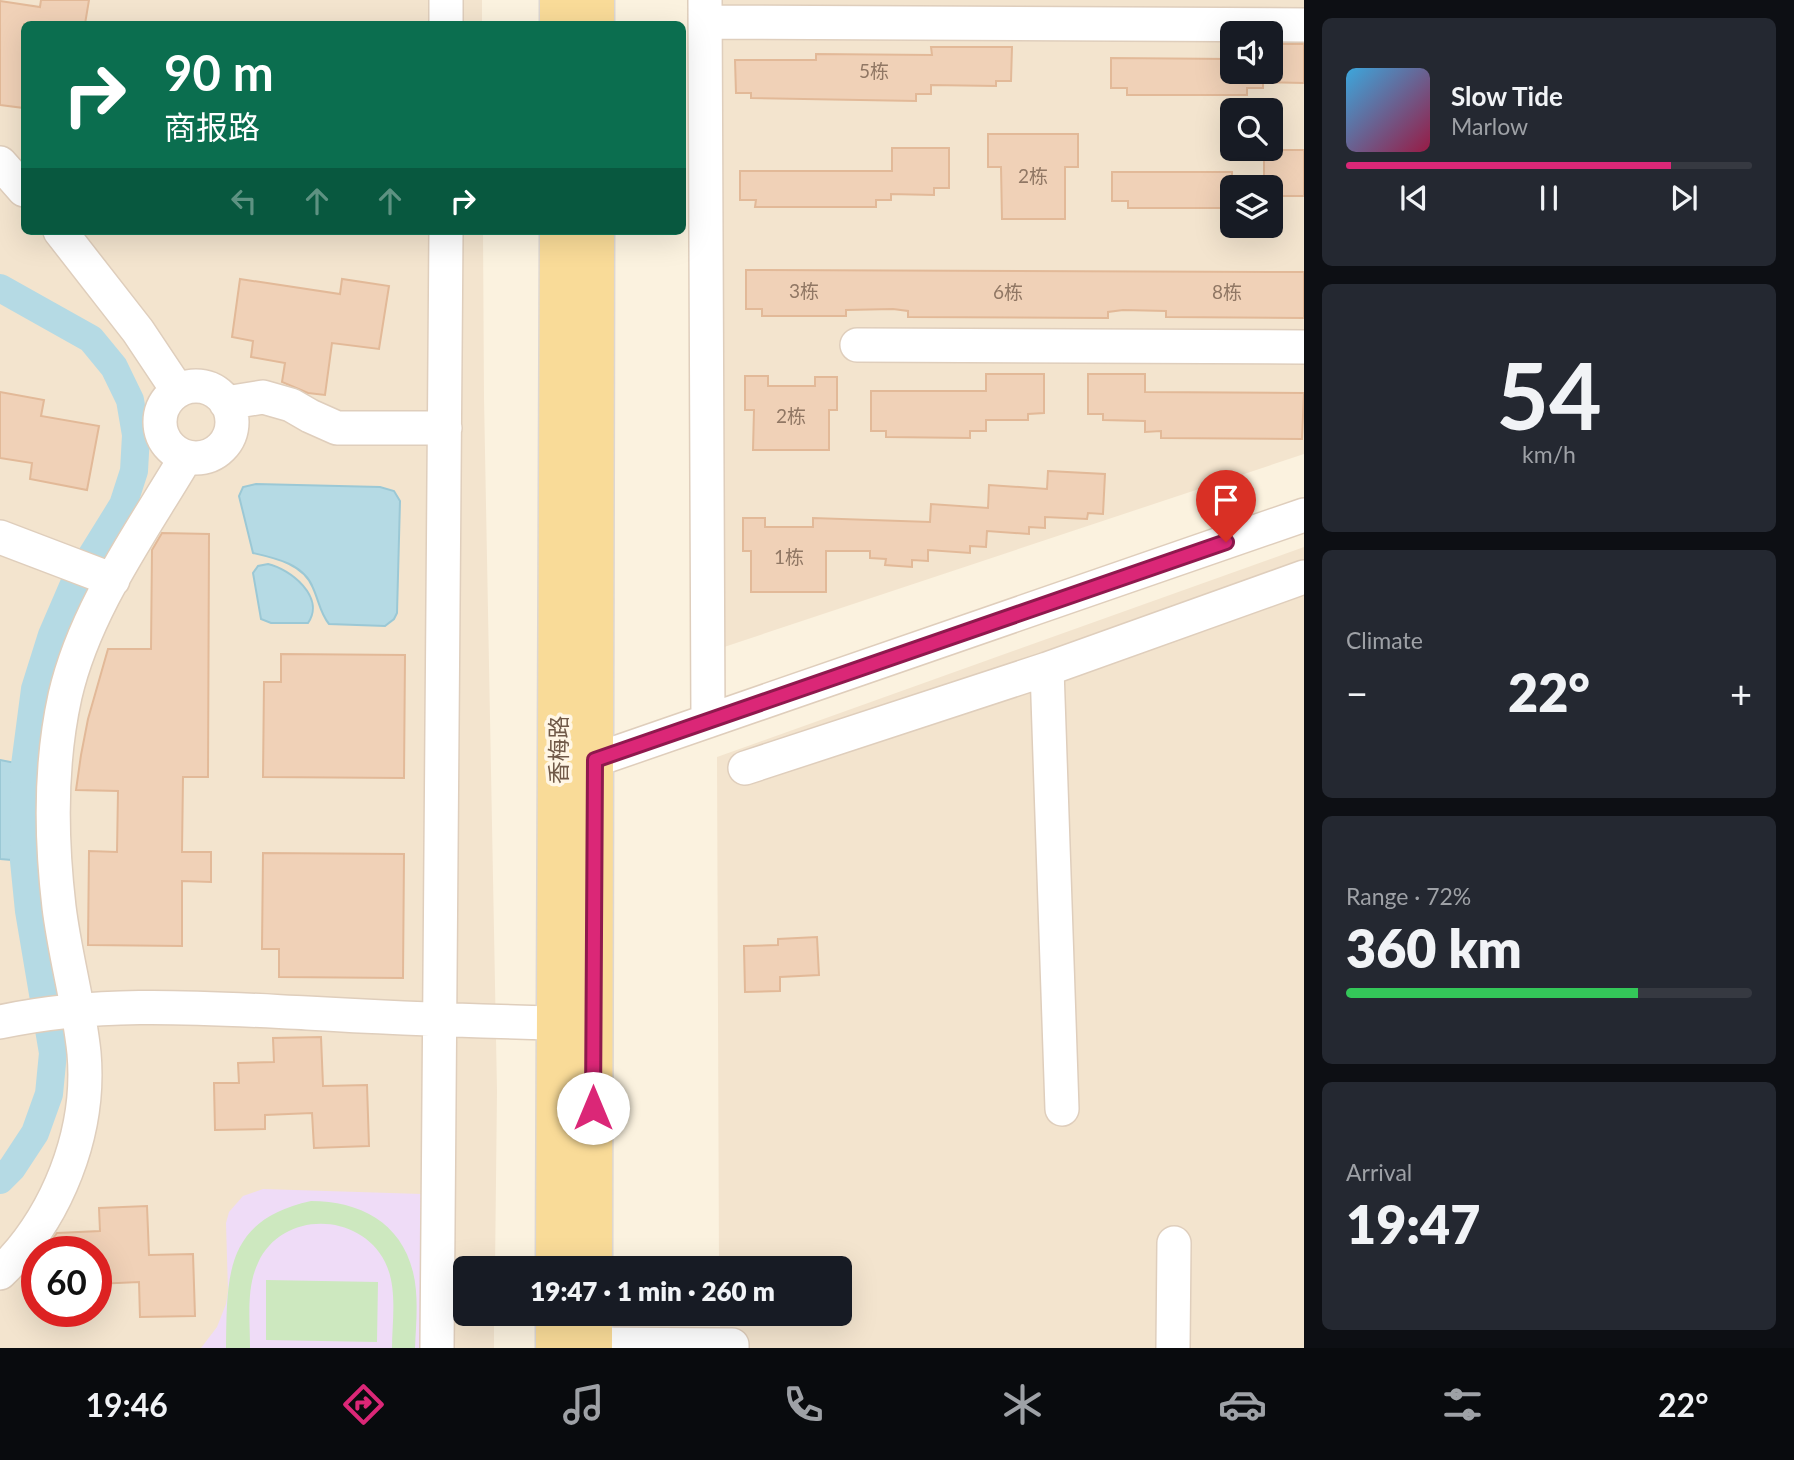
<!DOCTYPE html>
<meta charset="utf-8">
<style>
:root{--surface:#171b24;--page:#242831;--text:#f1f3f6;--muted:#9ea1a6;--line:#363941;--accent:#db2777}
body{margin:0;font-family:Lato,"Noto Sans SC",sans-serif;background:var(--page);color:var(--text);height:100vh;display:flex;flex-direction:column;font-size:26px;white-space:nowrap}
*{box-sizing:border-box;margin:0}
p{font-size:23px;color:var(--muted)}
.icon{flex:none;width:38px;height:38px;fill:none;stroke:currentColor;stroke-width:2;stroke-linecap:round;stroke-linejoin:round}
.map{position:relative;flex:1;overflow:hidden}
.drawer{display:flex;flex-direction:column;gap:18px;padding:18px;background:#0d0f14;width:490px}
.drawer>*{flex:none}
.hud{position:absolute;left:21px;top:21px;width:665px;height:214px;border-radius:10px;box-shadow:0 7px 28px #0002;background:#0b6e4f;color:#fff;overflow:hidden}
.fabs{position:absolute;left:1220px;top:21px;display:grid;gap:14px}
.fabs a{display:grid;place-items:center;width:63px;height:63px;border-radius:10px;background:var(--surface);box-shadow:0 7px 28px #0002;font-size:35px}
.speed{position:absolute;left:21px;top:1236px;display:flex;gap:14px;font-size:35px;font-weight:700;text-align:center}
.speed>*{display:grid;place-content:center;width:91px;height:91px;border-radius:50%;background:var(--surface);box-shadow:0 7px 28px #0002;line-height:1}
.speed .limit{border:10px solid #d22;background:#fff;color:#111}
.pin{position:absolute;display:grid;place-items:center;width:60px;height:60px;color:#fff;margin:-72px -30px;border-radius:50% 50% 50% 0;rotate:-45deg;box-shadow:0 0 7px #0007}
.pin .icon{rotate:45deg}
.me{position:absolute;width:77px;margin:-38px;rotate:0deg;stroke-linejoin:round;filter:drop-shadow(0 0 5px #0008)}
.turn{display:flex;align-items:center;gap:24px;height:147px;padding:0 28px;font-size:32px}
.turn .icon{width:91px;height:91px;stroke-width:2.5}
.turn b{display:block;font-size:49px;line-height:60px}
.lanes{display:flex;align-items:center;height:66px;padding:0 28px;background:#0003;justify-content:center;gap:35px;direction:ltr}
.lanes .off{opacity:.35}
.big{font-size:52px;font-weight:800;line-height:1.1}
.drawer .card{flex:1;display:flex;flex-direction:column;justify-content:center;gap:10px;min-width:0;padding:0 24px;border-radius:10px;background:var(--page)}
.drawer .dial{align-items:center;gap:0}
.dial b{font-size:91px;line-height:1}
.song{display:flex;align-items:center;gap:21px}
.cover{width:84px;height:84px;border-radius:10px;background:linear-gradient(135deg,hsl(200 70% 55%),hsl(340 70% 35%))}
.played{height:7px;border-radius:4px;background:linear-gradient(90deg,var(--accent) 80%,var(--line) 80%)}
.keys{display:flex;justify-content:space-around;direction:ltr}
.heat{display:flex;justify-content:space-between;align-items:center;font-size:38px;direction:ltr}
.charge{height:10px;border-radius:5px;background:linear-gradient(90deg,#34c759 72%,var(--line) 0)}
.trip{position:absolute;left:453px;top:1256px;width:399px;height:70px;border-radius:10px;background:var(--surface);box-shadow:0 7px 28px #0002;font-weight:800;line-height:70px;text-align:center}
.menu{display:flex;height:112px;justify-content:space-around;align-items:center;background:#090b0e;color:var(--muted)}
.menu .icon{width:49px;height:49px}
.menu .current{color:var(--accent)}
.menu b{font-size:32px;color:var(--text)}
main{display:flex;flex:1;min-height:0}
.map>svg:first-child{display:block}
</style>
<main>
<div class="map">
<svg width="1304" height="1348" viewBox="0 0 1304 1348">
<rect width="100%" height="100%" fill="#fbf2df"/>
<!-- residential -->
<path fill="#f3e4ce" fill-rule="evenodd" d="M0 0H482V24H24V231H483L484 398 497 1091 495 1269H466V1314H494V1348H0ZM37 1251H96V1311H37Z
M690 0H1304V454L697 656ZM1232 33H1270V72H1232ZM1232 110H1270V149H1232ZM1232 187H1270V226H1232Z
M1304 547V1348H720V1314H840V1269H719L717 757Z"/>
<!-- education -->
<path fill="#efdcf7" d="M263 1189 422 1194V1348H201L217 1327 226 1304 228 1291 226 1223 229 1212 243 1196Z"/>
<!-- green -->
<path fill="#cde8bf" d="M311 1201C359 1201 401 1222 413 1272 419 1296 416 1324 415 1348H392C392 1321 398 1288 385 1262 360 1212 282 1210 258 1263 246 1288 250 1320 250 1348H226C227 1274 225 1220 311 1201Z
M266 1280 378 1282 377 1342 266 1340Z"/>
<!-- water -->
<path fill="#b5dae4" stroke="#9bc8d5" stroke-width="2" d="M256 484 380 487 394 491 400 501 397 613 394 619 385 626 329 624C320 613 319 601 313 588 304 564 275 558 253 553L239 496 243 487Z
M268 564C290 569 326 597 308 623H271L261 619 253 573 258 566Z
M0 760 36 767 35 862 0 859Z"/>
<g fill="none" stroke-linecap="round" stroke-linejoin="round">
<!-- canal -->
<path stroke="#b5dae4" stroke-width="28" d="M0 288 91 339 114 367 130 400 136 435 134 471 123 505 74 584 52 635 35 689 25 765 24 861 29 911 53 1053 49 1094 35 1133 12 1168 0 1180"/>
</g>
<!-- building -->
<path fill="#f0d1b7" stroke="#e2b998" stroke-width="2" d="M41 0H89L85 24H24V108L0 105V1L40 7Z
M1270 44H1304V83L1263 82V88H1247V95H1127V88H1111V58L1232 59V72H1270Z
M931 47H1012L1011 81H996V86L931 85V94H916V101L751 98V93H736L735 60H816V54L932 55Z
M988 134H1078V167H1065V219H1002L1001 167H988Z
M892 148H949V188H934V195L891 194V200H876V207H755L756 200H740V171H892Z
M1264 150H1304V196H1280L1279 189 1264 187Z
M1112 172H1232V208H1128V201H1112Z
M746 270 1304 272V318L1166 317V311L1123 310 1108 312V318L908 317V311L893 309 846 310V316H762V309H746Z
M240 279 340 294 342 279 389 286 379 349 332 343 325 395 308 393 282 382 285 363 251 357 253 341 232 337Z
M986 374H1044V413L1028 414V420H986V431H970V438L886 437V431H871V391H986Z
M1088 374H1145V392L1304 393 1302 439 1161 438V431L1145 432V421L1103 420V414H1088Z
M745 376H768V386H815V377H837V410H829V450H753L754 410H745Z
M0 392 44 400 41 416 99 426 87 490 30 479 32 463 0 458Z
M1048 471 1105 474 1103 514 1088 513 1087 519 1045 517V528L1029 527V534L987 531 986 547 970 546V553L928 550V561L912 560V567L885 565 886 559 870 558V551H826V592H751V551H743V518H765V527H813V518L930 522 931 504 988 508 989 485 1047 489Z
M162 533 209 534 208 777H183L182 852H211V882L182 881V946L88 945 89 851 117 852 118 791 76 790 81 755 88 719 108 649H151L152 550Z
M281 654 405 655 404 778 263 777 264 682H281Z
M263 853 404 854 403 978 279 977V949H262Z
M817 937 819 975 780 977V991L745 992 744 946 778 945V939Z
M321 1037 323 1086 367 1085 369 1146 314 1148 312 1113 265 1115V1129L215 1130 214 1083H239L238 1063 274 1062 273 1038Z
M147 1206 149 1255 193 1254 195 1316 140 1317 139 1282 96 1284V1251H44L57 1233 100 1231 99 1208Z"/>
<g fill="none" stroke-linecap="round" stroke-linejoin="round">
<!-- minor casing -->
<g stroke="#dfcebc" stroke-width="36">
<path id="minor" d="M446 0V24
M705 0 708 721
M706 22 1304 25
M0 163 24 190
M60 231 138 331 178 391
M857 345 1304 347
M160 422a36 36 0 1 1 72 0a36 36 0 1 1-72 0Z
M226 403 263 397 291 405 310 416 337 428H445
M0 537 113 580
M1047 669 1062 1109
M572 768 1304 515
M745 768 1047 669 1304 577
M0 1022C101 1000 205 1008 307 1013 390 1018 473 1021 556 1023
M0 1273C57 1218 91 1133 84 1053 79 1004 65 956 59 907 51 839 50 764 65 696 85 609 141 533 186 457
M593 1344 732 1345V1348
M437 1348 446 231
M1173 1348 1174 1243"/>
</g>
<!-- major casing -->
<g stroke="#ddd7d3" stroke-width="41">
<path id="major" d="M559 24V0
M595 24V0
M555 1269 559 231
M593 1269 595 231
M555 1348V1314
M593 1348V1314"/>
</g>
<!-- minor -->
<use href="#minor" stroke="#fff" stroke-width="33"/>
<!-- major -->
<use href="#major" stroke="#f9db98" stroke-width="38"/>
</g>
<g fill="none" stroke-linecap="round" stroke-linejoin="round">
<!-- route casing -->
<g stroke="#8e194d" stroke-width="18">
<path id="route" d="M593 1108 595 760 1226 542"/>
</g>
<!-- route -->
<use href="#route" stroke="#db2777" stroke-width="12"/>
</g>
<g text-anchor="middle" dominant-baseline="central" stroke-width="7" stroke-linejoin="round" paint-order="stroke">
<!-- number labels -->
<g font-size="19" fill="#907764">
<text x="874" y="70">5栋</text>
<text x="1033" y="175">2栋</text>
<text x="804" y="290">3栋</text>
<text x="1008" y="291">6栋</text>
<text x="1227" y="291">8栋</text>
<text x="791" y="415">2栋</text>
<text x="789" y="556">1栋</text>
</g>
<!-- street labels -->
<g font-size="23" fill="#705948" stroke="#fff6e5">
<text transform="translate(558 750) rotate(-90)">香梅路</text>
</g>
</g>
</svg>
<div class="fabs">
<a><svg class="icon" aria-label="sound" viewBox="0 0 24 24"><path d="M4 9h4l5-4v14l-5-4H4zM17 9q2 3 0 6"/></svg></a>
<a><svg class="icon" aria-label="search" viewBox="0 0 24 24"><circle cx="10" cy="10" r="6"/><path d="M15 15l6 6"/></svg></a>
<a><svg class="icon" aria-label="layers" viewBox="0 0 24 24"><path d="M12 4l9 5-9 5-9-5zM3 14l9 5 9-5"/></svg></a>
</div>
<div class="speed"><div class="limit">60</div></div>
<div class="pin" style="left:1226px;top:542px;background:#d93025"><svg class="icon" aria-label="arrive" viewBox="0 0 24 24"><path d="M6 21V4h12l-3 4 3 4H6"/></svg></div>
<svg class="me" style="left:593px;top:1108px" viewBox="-20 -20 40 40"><circle r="19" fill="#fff"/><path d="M0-13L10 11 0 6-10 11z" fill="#db2777"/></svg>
<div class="trip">19:47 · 1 min · 260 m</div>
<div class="hud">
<div class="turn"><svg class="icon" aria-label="right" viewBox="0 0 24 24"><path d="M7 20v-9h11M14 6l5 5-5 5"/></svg><div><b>90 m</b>商报路</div></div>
<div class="lanes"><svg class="icon off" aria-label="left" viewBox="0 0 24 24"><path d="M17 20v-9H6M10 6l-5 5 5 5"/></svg><svg class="icon off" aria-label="ahead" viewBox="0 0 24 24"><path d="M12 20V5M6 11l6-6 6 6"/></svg><svg class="icon off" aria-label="ahead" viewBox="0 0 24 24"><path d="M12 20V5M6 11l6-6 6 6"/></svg><svg class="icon" aria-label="right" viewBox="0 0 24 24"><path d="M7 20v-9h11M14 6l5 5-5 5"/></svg></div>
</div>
</div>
<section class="drawer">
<div class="card">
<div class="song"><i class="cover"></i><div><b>Slow Tide</b><p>Marlow</p></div></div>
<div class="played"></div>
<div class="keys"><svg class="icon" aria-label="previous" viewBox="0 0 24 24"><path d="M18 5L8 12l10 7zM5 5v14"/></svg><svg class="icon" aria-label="pause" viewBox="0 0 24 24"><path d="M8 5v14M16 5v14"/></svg><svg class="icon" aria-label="next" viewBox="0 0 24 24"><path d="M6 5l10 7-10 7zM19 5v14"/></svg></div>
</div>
<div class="card dial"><b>54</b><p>km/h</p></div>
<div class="card"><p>Climate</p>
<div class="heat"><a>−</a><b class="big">22°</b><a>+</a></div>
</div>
<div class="card"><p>Range · 72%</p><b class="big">360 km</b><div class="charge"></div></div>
<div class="card"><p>Arrival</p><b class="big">19:47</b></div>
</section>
</main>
<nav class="menu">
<b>19:46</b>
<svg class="icon current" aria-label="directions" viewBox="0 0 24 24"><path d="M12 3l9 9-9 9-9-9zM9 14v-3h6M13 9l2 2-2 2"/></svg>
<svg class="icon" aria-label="music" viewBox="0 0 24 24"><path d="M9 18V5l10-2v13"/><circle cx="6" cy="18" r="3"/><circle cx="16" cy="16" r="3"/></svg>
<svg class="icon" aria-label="phone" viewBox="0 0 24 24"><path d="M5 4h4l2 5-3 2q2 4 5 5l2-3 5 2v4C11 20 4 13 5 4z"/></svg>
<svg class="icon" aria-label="climate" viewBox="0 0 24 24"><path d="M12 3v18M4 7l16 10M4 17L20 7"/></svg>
<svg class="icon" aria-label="car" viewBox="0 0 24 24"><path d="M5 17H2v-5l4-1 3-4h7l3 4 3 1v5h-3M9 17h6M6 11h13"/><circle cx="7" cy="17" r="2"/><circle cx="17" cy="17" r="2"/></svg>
<svg class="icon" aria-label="filters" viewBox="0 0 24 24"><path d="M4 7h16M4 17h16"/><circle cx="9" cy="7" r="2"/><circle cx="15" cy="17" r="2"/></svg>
<b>22°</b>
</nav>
